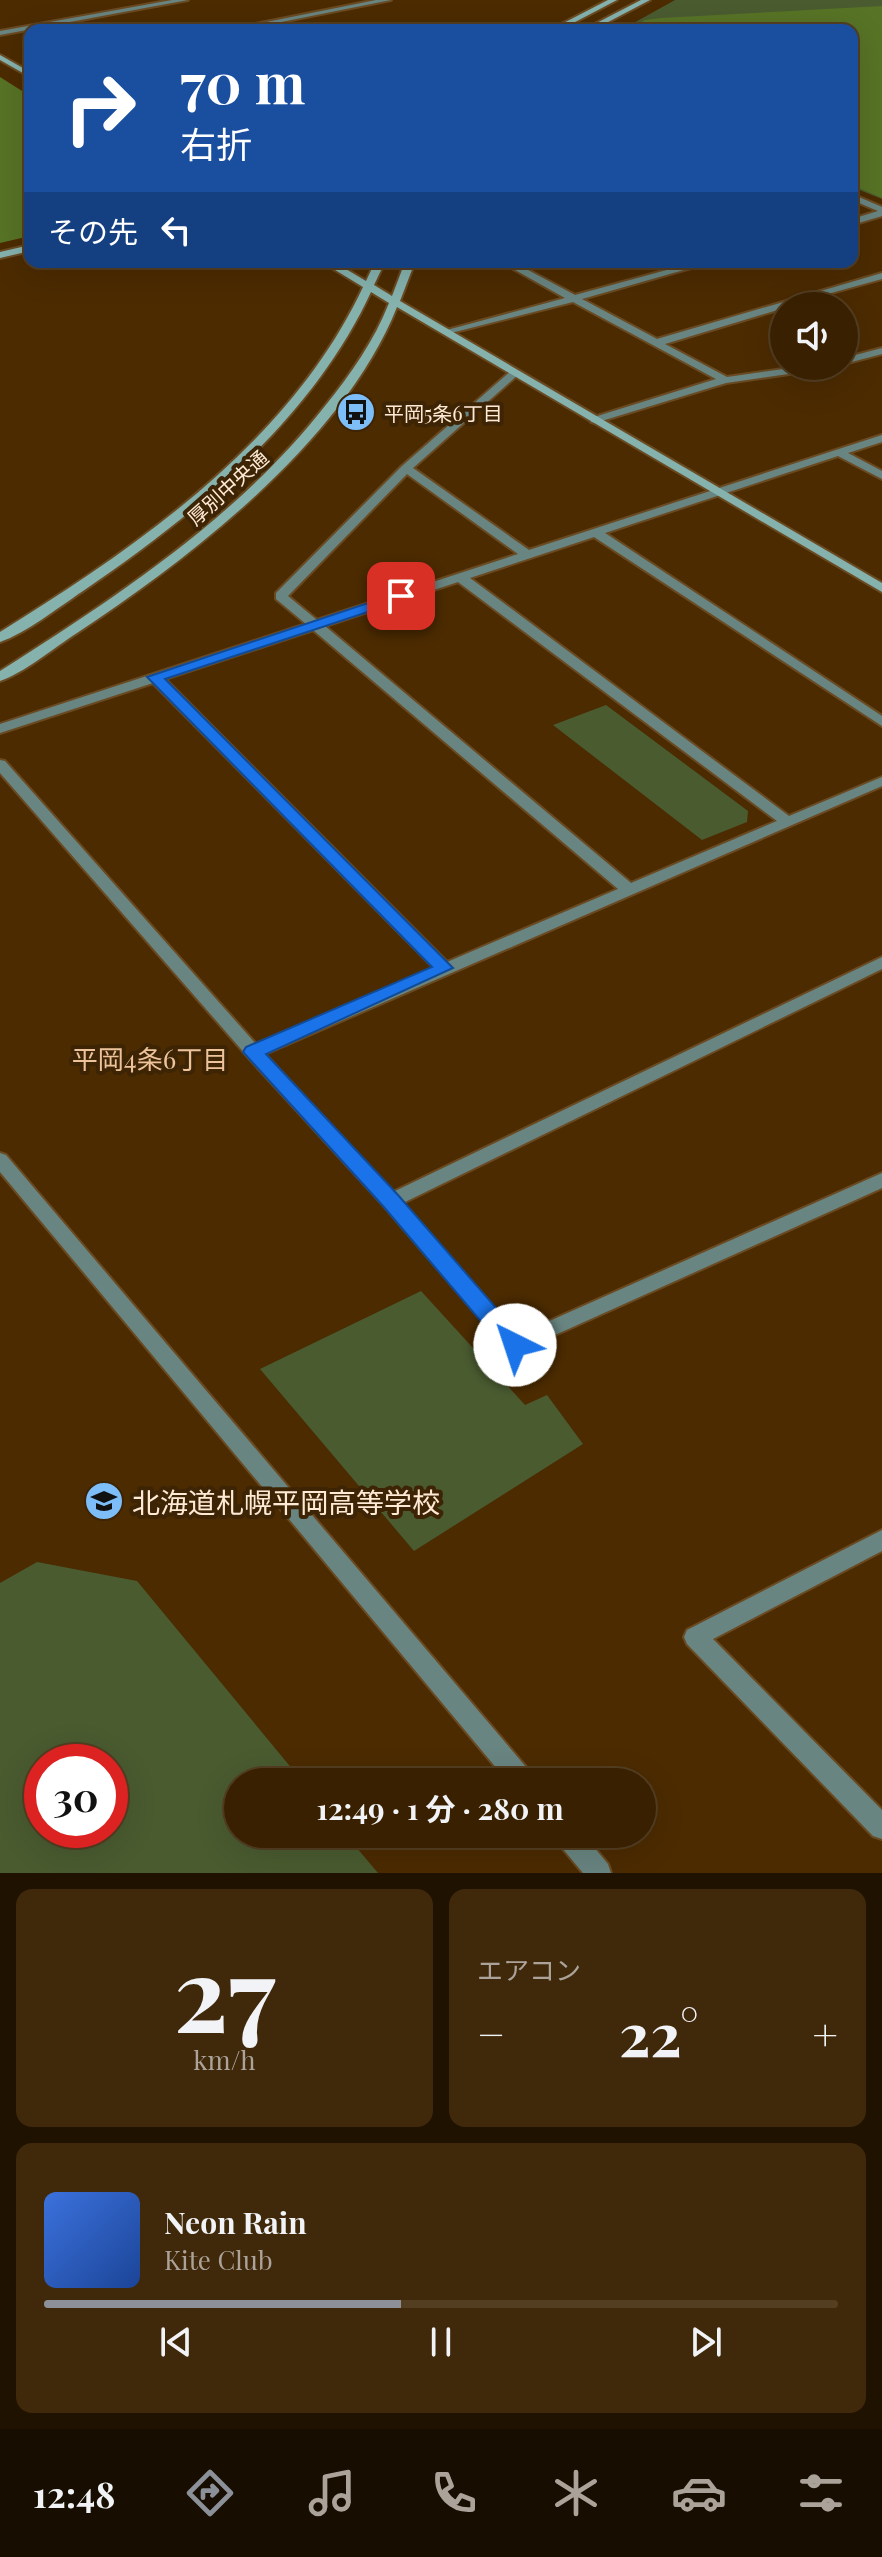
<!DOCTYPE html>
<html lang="ja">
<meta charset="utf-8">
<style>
:root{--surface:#392000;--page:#40280a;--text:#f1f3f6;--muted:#aba399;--line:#533e22;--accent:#8c9099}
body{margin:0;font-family:"Playfair Display","Noto Sans JP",serif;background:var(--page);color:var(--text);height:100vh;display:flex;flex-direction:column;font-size:30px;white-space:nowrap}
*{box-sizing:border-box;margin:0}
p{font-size:26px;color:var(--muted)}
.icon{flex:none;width:44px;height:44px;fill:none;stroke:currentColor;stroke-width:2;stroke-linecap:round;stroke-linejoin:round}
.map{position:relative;height:1873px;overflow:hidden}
.drawer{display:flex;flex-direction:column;gap:16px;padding:16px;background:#1f1200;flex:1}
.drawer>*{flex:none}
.banner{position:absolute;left:24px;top:24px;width:834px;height:244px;border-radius:16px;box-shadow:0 8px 32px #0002,0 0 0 2px var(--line);background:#1a4fa0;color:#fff;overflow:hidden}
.tools{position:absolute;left:770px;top:292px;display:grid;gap:16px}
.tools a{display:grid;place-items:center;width:88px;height:88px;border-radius:50%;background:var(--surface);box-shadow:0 8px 32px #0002,0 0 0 2px var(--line);font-size:40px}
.speed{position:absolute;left:24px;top:1744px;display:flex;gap:16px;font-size:40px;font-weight:700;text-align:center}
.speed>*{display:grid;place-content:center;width:104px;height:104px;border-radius:50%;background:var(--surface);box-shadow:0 8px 32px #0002,0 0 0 2px var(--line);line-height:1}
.speed .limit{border:12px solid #d22;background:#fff;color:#111}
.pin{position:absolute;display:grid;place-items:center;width:68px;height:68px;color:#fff;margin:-34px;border-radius:16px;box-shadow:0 4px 12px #0006}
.me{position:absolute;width:88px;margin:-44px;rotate:319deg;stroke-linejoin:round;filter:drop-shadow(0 0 6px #0008)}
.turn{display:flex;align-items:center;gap:28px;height:168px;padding:0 24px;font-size:36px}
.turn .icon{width:104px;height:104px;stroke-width:2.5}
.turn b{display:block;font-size:56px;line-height:68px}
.then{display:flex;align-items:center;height:76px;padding:0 24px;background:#0003;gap:16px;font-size:30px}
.big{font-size:60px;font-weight:700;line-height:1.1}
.drawer .widget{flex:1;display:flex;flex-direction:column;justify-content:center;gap:12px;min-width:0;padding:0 28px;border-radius:16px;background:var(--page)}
.drawer .dial{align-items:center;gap:0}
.dial b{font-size:104px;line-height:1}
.song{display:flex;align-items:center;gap:24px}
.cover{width:96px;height:96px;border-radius:12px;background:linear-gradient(135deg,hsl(220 70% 55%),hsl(220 70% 35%))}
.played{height:8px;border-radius:4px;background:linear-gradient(90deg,var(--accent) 45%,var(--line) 45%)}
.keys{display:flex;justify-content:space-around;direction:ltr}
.heat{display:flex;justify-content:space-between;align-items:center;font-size:44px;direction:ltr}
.drawer .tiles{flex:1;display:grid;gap:16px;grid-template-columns:1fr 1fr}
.widget:last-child{grid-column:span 2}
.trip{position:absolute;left:224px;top:1768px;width:432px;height:80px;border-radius:40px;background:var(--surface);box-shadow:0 8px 32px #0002,0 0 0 2px var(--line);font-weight:700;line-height:80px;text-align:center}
.dock{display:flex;height:128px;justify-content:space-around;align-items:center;background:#170d00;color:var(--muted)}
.dock .icon{width:56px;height:56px}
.dock .active{color:var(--accent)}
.dock b{font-size:36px;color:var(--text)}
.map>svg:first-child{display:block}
</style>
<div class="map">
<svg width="882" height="1873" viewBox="0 0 882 1873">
<rect width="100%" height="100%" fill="#4c2b00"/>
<!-- green -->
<path fill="#4a5b30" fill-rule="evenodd" d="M675 0H882V199L852 187V30H621Z
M606 705 748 811 747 822 702 840 553 725Z
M421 1291 525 1405 547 1395 583 1444 414 1551 260 1369Z
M37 1562 137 1581 303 1782H238V1834H345L378 1873H0V1583ZM110 1762V1830H42V1762Z"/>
<!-- forest -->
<path fill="#577325" d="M882 6V198L852 185V30H628L645 20 661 18Z
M0 77 30 96V236L0 243Z"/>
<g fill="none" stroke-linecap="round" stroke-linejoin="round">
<!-- street casing -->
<g stroke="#694a22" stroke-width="4">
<path id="street" d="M172 0H188L0 35V31Z
M376 0H391L242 30H226Z
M852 194 882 207V216L852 225V219L878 211 852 200Z
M501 262H513L575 295 696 262H712L582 299 657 339 882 273V279L784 306V308L665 344 727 377 804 366H832L831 368 726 383 595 423 591 422V418L716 379 573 302 447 334V330L565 298Z
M882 348V354L844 364V358Z
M511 371 520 373 413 468 529 550 882 435V442L848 453 882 471V479L838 456 605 533 882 716V726L594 537 470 578 789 816 882 777V786L265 1054 393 1192 882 957V969L403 1203 518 1335 882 1173V1188L515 1353 508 1351 384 1206 247 1056 0 773V760L5 761 256 1044 434 968 153 683 0 733V724L306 624 276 599V593L402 466ZM407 474 518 554 317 620 288 596ZM458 582 777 821 631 883 325 626ZM313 630 618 889 447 962 165 679Z
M0 1153 6 1155 532 1774 535 1782H508L0 1172Z
M882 1530V1551L713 1639 882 1810V1839L873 1836 687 1644 684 1637 687 1630Z
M555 1834H583L608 1864 611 1873H583L558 1843Z"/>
</g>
<!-- secondary casing -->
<g stroke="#694a22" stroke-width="4">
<path id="secondary" d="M608 0H617L560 30H550Z
M641 0H650L593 30H583Z
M0 55 30 72V77L0 60Z
M30 245V251L0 258V252Z
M322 262H334L366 281 375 262H385L374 285 392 296 405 262H415L400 301 882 583V592L397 307C344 440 193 556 77 633 55 647 24 673 0 681V671C118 596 238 517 325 406 351 374 374 341 389 303L371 292C312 419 196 514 83 591 59 607 26 633 0 642V632C140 545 291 441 363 287Z"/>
</g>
<!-- street -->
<use href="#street" fill="#698581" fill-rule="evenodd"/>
<!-- secondary -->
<use href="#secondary" fill="#85b2ad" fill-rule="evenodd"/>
</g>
<!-- route -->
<path fill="#1a73e8" stroke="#114b97" stroke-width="2" d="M401 592 409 596 407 599 165 679 453 968 266 1054 398 1195 523 1339 526 1345 523 1352H507L383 1206 243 1052 246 1047 432 967 147 677Z"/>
<!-- icons -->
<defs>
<g id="bus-disc" transform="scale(2)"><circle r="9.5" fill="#7dbef9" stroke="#3d2405"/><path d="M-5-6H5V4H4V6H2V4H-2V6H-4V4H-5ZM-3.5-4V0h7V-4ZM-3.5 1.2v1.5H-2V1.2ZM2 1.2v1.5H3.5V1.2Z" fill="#111"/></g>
<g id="school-disc" transform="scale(2)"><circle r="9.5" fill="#7dbef9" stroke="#3d2405"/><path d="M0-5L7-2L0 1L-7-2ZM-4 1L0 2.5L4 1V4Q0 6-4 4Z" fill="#111"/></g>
</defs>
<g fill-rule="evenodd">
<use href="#bus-disc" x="356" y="412"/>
<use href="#school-disc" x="104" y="1501"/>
</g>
<g text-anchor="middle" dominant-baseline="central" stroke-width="8" stroke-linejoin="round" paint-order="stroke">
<!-- far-poi labels -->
<g font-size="20" fill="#ffead5" stroke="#3d2405" text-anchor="start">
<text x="384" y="412">平岡5条6丁目</text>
</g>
<!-- far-street labels -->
<g font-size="20" fill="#ffead5" stroke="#3d2405">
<text transform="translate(227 487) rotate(-42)">厚別中央通</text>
</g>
<!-- neighbourhood labels -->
<g font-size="26" fill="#ecc39a" stroke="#3d2405">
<text x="150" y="1058">平岡4条6丁目</text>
</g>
<!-- near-poi labels -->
<g font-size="28" fill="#ffead5" stroke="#3d2405" text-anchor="start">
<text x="132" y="1501">北海道札幌平岡高等学校</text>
</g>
</g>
</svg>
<div class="tools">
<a><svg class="icon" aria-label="sound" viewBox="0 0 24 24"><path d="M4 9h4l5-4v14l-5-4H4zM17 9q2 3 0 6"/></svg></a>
</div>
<div class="speed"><div class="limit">30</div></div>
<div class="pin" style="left:401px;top:596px;background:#d93025"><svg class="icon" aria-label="arrive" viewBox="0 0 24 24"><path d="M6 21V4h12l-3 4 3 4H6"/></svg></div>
<svg class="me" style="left:515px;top:1345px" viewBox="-20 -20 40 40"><circle r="19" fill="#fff"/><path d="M0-13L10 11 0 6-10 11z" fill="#1a73e8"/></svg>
<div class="trip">12:49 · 1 分 · 280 m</div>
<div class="banner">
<div class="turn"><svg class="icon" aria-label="right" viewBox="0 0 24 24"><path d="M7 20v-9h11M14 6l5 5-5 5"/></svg><div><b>70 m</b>右折</div></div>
<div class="then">その先<svg class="icon" aria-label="left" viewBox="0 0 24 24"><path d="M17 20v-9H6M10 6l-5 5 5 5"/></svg></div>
</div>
</div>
<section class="drawer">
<div class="tiles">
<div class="widget dial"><b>27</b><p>km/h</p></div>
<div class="widget"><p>エアコン</p>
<div class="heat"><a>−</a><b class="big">22°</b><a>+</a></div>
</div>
<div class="widget">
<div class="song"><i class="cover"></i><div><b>Neon Rain</b><p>Kite Club</p></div></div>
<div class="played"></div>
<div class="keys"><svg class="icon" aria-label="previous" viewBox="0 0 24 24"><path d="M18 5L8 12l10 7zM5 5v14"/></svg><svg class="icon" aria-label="pause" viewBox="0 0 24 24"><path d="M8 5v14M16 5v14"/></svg><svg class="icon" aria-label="next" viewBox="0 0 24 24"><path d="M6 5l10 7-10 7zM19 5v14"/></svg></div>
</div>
</div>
</section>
<nav class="dock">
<b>12:48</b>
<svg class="icon active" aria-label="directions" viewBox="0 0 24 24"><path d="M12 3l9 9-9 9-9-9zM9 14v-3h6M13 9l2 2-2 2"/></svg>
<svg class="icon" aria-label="music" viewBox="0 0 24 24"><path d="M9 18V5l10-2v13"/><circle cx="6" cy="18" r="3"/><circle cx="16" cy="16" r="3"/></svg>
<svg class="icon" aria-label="phone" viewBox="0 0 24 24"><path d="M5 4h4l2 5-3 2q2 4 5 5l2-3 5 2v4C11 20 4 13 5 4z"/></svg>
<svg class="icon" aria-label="climate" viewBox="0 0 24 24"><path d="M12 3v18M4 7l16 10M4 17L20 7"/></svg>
<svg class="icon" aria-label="car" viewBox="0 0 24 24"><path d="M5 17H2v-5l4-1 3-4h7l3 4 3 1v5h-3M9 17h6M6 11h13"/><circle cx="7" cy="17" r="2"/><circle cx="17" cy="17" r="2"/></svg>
<svg class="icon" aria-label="filters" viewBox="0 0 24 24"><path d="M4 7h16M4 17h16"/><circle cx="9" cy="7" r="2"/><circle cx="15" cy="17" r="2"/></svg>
</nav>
